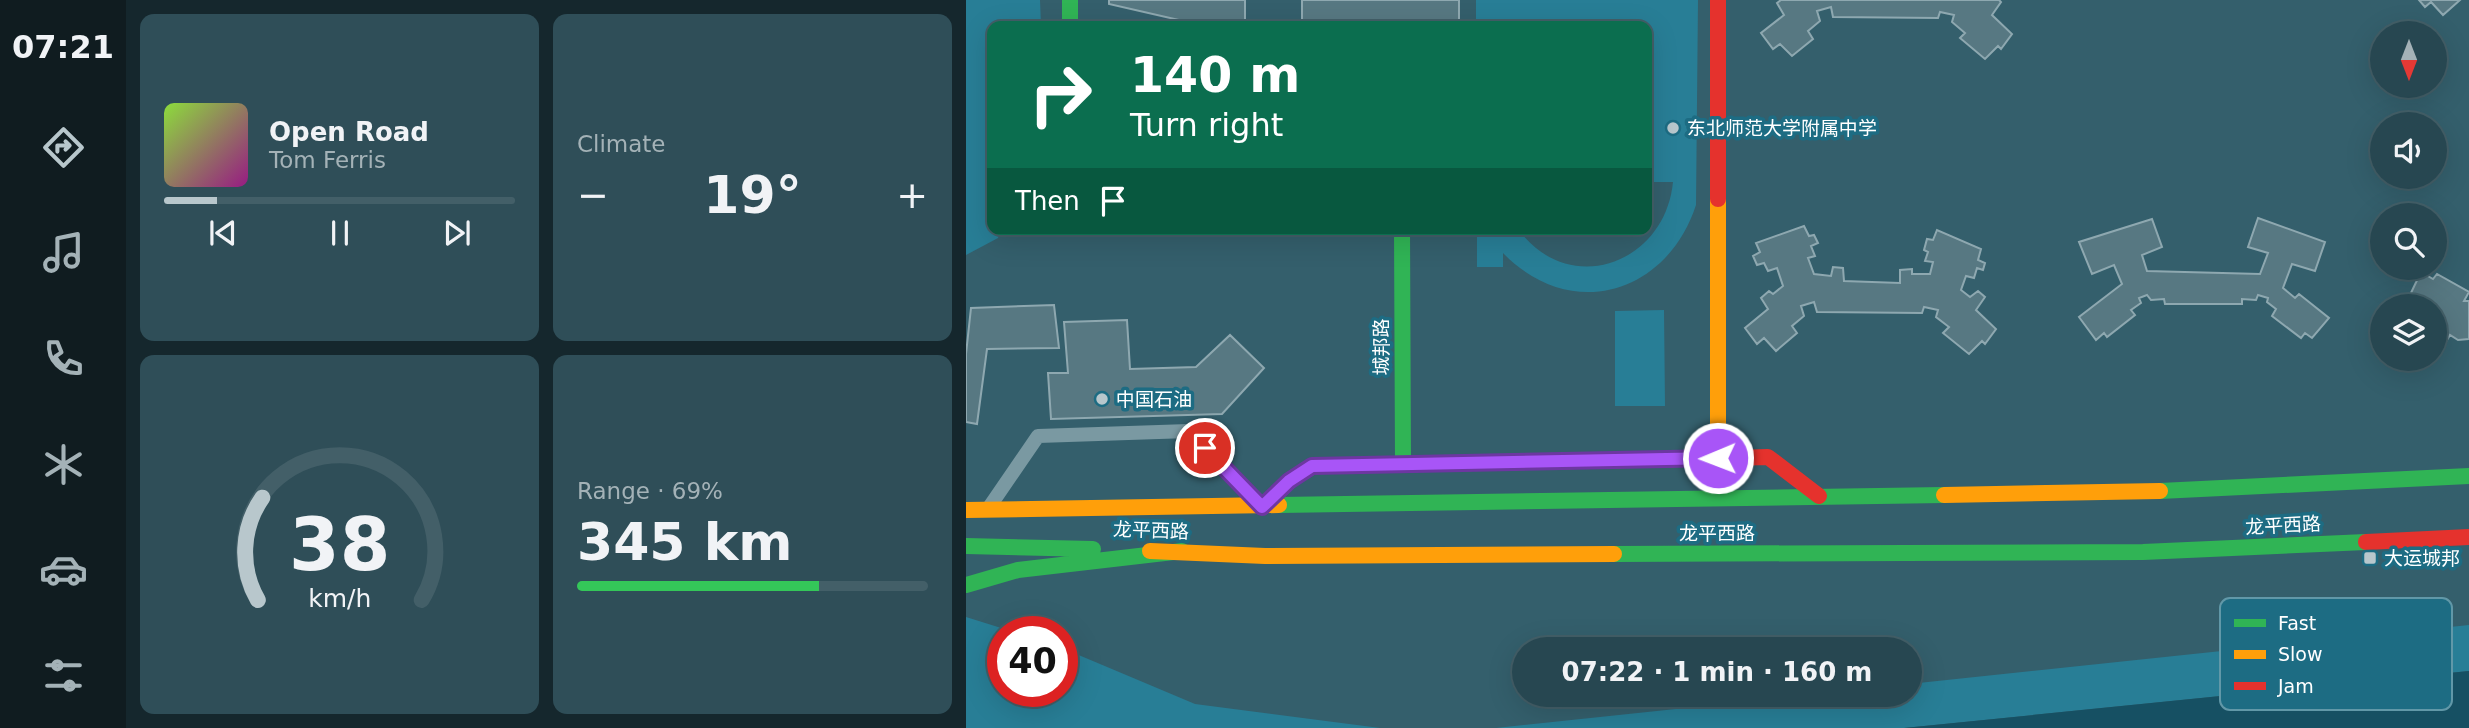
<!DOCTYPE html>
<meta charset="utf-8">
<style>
:root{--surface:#274751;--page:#2f4e58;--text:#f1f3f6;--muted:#a4b2b7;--line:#435f68;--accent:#b8c7cc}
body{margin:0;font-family:"DejaVu Sans","Noto Sans SC",sans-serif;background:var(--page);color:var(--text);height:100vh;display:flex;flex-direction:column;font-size:26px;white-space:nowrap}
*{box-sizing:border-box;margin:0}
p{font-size:23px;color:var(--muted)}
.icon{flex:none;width:38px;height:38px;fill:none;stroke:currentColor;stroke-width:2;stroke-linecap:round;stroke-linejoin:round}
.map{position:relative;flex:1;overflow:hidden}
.details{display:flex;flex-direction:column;gap:14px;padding:14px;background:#15272d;width:840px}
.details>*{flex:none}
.guide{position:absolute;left:21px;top:21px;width:665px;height:214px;border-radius:14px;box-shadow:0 7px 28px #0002,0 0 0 2px var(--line);background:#0b6e4f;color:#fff;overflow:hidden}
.needle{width:46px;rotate:180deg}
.tools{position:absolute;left:1404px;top:21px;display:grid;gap:14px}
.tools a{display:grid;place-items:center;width:77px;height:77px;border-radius:50%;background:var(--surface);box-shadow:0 7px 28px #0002,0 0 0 2px var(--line);font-size:35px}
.speed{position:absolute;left:21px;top:616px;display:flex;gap:14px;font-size:35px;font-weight:700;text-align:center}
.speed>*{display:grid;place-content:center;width:91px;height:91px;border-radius:50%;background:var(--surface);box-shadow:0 7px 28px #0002,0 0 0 2px var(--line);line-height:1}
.speed .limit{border:10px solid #d22;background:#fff;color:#111}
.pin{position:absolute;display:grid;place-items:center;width:60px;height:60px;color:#fff;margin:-30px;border:4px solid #fff;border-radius:50%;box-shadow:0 2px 7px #0007}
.me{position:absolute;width:77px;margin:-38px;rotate:269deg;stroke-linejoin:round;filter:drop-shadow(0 0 5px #0008)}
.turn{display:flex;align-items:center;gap:24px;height:147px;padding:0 28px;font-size:32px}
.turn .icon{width:91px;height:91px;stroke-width:2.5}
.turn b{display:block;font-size:49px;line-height:60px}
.then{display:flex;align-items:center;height:66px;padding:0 28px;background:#0003;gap:14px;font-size:26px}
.big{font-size:52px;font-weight:800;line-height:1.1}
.details .tile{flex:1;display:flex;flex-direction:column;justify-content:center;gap:10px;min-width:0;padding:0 24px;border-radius:14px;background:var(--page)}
.details .dial{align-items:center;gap:0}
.dial svg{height:182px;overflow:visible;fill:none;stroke:var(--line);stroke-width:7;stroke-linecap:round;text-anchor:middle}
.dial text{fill:var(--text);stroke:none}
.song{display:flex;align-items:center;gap:21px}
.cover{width:84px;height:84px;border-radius:10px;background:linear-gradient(135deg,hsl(90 70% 55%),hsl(310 70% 35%))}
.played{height:7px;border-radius:4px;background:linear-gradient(90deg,var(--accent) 15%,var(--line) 15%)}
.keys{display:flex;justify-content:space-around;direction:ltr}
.heat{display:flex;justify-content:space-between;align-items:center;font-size:38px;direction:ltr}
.charge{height:10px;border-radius:5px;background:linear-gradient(90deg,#34c759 69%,var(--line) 0)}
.details .tiles{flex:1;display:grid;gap:14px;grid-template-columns:repeat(2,1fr)}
.trip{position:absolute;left:546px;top:637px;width:410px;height:70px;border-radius:35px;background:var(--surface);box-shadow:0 7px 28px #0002,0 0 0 2px var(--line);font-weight:800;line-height:70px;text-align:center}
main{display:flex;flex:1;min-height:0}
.tab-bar{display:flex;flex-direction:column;width:126px;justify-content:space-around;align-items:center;background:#101c20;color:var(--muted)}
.tab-bar .icon{width:49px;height:49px}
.tab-bar .current{color:var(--accent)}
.tab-bar b{font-size:32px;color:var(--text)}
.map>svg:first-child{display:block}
</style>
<main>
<nav class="tab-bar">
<b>07:21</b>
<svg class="icon current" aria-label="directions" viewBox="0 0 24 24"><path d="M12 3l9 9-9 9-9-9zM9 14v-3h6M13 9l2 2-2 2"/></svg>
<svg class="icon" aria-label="music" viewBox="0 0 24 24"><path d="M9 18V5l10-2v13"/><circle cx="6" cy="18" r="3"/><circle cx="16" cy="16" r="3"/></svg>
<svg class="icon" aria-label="phone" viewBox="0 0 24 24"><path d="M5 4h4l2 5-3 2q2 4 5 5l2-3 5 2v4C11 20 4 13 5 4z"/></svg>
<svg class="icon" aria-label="climate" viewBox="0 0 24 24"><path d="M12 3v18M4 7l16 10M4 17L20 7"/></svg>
<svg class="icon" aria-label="car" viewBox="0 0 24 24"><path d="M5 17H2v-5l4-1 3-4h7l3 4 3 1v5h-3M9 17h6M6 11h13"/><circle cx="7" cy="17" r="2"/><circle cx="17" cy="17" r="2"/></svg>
<svg class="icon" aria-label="filters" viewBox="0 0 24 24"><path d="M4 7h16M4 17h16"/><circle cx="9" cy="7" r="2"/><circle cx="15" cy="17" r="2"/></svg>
</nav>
<section class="details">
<div class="tiles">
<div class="tile">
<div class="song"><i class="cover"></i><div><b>Open Road</b><p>Tom Ferris</p></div></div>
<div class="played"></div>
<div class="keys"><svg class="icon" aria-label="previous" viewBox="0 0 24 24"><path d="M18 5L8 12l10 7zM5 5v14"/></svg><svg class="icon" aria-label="pause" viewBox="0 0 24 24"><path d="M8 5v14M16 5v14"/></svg><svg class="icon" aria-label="next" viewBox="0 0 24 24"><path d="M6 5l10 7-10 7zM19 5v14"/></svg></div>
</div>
<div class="tile"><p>Climate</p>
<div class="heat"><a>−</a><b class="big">19°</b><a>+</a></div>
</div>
<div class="tile dial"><svg viewBox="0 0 100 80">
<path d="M14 69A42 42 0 1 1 86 69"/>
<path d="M14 69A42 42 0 0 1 16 24" stroke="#b8c7cc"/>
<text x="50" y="56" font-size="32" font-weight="700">38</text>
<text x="50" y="72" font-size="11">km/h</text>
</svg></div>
<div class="tile"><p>Range · 69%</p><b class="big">345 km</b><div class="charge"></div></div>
</div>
</section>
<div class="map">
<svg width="1503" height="728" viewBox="0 0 1503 728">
<rect width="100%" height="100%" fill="#345f6c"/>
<!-- green -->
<path fill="#287e96" d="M0 0H74L75 26H26V229H35L32 238 0 255Z
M510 0H732L730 205C701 294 605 323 537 253V267H511V229H552C603 299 699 264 707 182H681V26H510Z
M698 310 699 406H649V311Z
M0 617 48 632H37V691H96V648L229 704 414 728H0Z
M1503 625V671L938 728H530L843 695H943V684Z"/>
<!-- water -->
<path fill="#165063" d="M1503 671V728H938Z"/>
<!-- building -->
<path fill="#577882" stroke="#8ea8b0" stroke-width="2" d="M143 0H279V26H239L143 4Z
M336 0H493V26H336Z
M815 0H1033L1035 2 1026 15 1046 34 1035 49 1032 46 1019 59 994 38 999 33 986 22 988 15 974 12 972 18 867 17 865 7 851 11 854 21 842 31 847 39 826 56 814 44 807 49 795 33 818 15 811 3Z
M1453 0H1494L1477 15 1465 2 1459 7Z
M1292 218 1359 242 1349 271 1326 264 1317 288 1329 298 1333 294 1363 318 1346 338 1339 333 1335 338 1306 316 1310 309 1301 302 1302 298 1292 295 1290 300 1276 299V304H1199L1198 299 1185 300 1181 295 1173 298 1175 303 1165 310 1169 315 1141 337 1138 333 1130 340 1113 317 1156 284 1148 265 1126 274 1113 242 1186 219 1196 247 1176 255 1181 271 1294 274 1302 253 1282 247Z
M838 226 843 236 848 235 852 243 845 246 849 256 842 258 848 274 865 276 867 267 877 268 878 281 934 283V270L946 269V274H964L967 262 959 261 962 252 958 250 961 239 967 240 971 230 1015 249 1012 260 1019 263 1017 270 1011 268 1008 278 1000 276 995 290 1004 297 1012 291 1019 297 1010 310 1030 329 1019 344 1016 341 1003 354 977 333 983 327 970 317 972 310 958 307 956 313 851 312 848 302 835 306 838 316 826 326 831 333 810 351 798 338 791 344 779 328 802 309 795 298 803 291 807 294 817 286 811 268 802 271 798 263 791 265 787 256 794 252 790 243Z
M1455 272 1467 279 1471 274 1503 292 1498 301H1503V339L1492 340 1484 335 1478 345 1468 338V306H1455L1443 297Z
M88 305 93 348 21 349 11 424 0 422V354L5 308Z
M161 320 164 369 230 367 264 335 298 368 256 414 85 419 82 373H102L98 322Z"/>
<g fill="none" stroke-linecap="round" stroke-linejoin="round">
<!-- lane -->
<path stroke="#7a99a2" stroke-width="14" d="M24 506 72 436 223 431 288 498"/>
<!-- fast -->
<path stroke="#30b455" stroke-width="16" d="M104 0V26
M436 229 437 464
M1194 491 1503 476
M313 505 978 495
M0 546 127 549
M648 554 1177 552 1400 542
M0 585 52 570 216 551"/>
<!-- slow -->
<path stroke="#ff9f0a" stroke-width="16" d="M752 199V458
M978 495 1194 491
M296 507 323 481 346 466 764 458
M0 510 313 505
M184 551 299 556 648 554"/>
<!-- jam -->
<path stroke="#e5322d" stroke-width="16" d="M752 0V199
M764 458 802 457 853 496
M1400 542 1503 537"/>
</g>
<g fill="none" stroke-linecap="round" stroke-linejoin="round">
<!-- route casing -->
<g stroke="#6d37a1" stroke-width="18">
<path id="route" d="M239 448 296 507 323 481 346 466 752 458"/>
</g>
<!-- route -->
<use href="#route" stroke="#a855f7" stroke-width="12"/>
</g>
<!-- markers -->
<g fill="#b8c7cc" stroke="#1d6c83" stroke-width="2.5">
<circle cx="707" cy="128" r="7"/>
<circle cx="136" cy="399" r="7"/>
<rect x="1397" y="551" width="14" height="14" rx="3.5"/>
</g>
<g text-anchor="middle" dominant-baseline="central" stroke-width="7" stroke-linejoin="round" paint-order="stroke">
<!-- poi labels -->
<g font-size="19" fill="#fff" stroke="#1d6c83" text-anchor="start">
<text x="721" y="128">东北师范大学附属中学</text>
<text x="150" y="399">中国石油</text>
<text x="1418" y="558">大运城邦</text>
</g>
<!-- street labels -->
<g font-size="19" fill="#fff" stroke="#1d6c83">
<text transform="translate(415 347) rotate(-90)">城邦路</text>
<text transform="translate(1317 525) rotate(-3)">龙平西路</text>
<text transform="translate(185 530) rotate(2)">龙平西路</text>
<text x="751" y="533">龙平西路</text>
</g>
</g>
<!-- legend -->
<rect x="1254" y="598" width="232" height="112" rx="10" fill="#1d6c83" stroke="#6198a8" stroke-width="2"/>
<rect x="1268" y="619" width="32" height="8" fill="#30b455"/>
<rect x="1268" y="650" width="32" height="9" fill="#ff9f0a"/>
<rect x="1268" y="682" width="32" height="8" fill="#e5322d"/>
<g font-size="19" fill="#fff">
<text x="1312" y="630">Fast</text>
<text x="1312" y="661">Slow</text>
<text x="1312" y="693">Jam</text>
</g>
</svg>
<div class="tools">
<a><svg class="needle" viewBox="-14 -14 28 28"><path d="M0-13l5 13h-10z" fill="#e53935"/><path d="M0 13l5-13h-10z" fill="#a4b2b7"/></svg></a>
<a><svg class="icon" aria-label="sound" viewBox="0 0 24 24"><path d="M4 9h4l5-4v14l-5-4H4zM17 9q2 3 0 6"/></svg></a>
<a><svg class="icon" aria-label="search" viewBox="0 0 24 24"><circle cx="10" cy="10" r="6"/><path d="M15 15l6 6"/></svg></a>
<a><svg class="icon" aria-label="layers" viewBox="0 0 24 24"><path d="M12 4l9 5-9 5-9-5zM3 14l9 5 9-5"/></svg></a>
</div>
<div class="speed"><div class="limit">40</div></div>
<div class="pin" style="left:239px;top:448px;background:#d93025"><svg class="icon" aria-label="arrive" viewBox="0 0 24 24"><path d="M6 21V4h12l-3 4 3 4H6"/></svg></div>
<svg class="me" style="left:752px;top:458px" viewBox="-20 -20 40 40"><circle r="17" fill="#a855f7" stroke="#fff" stroke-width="3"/><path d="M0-11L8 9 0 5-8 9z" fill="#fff"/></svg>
<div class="trip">07:22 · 1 min · 160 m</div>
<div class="guide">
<div class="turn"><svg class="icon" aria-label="right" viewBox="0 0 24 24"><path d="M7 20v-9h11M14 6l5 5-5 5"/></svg><div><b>140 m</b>Turn right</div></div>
<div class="then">Then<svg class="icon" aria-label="arrive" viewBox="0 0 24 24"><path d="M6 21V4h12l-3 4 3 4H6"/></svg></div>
</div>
</div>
</main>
